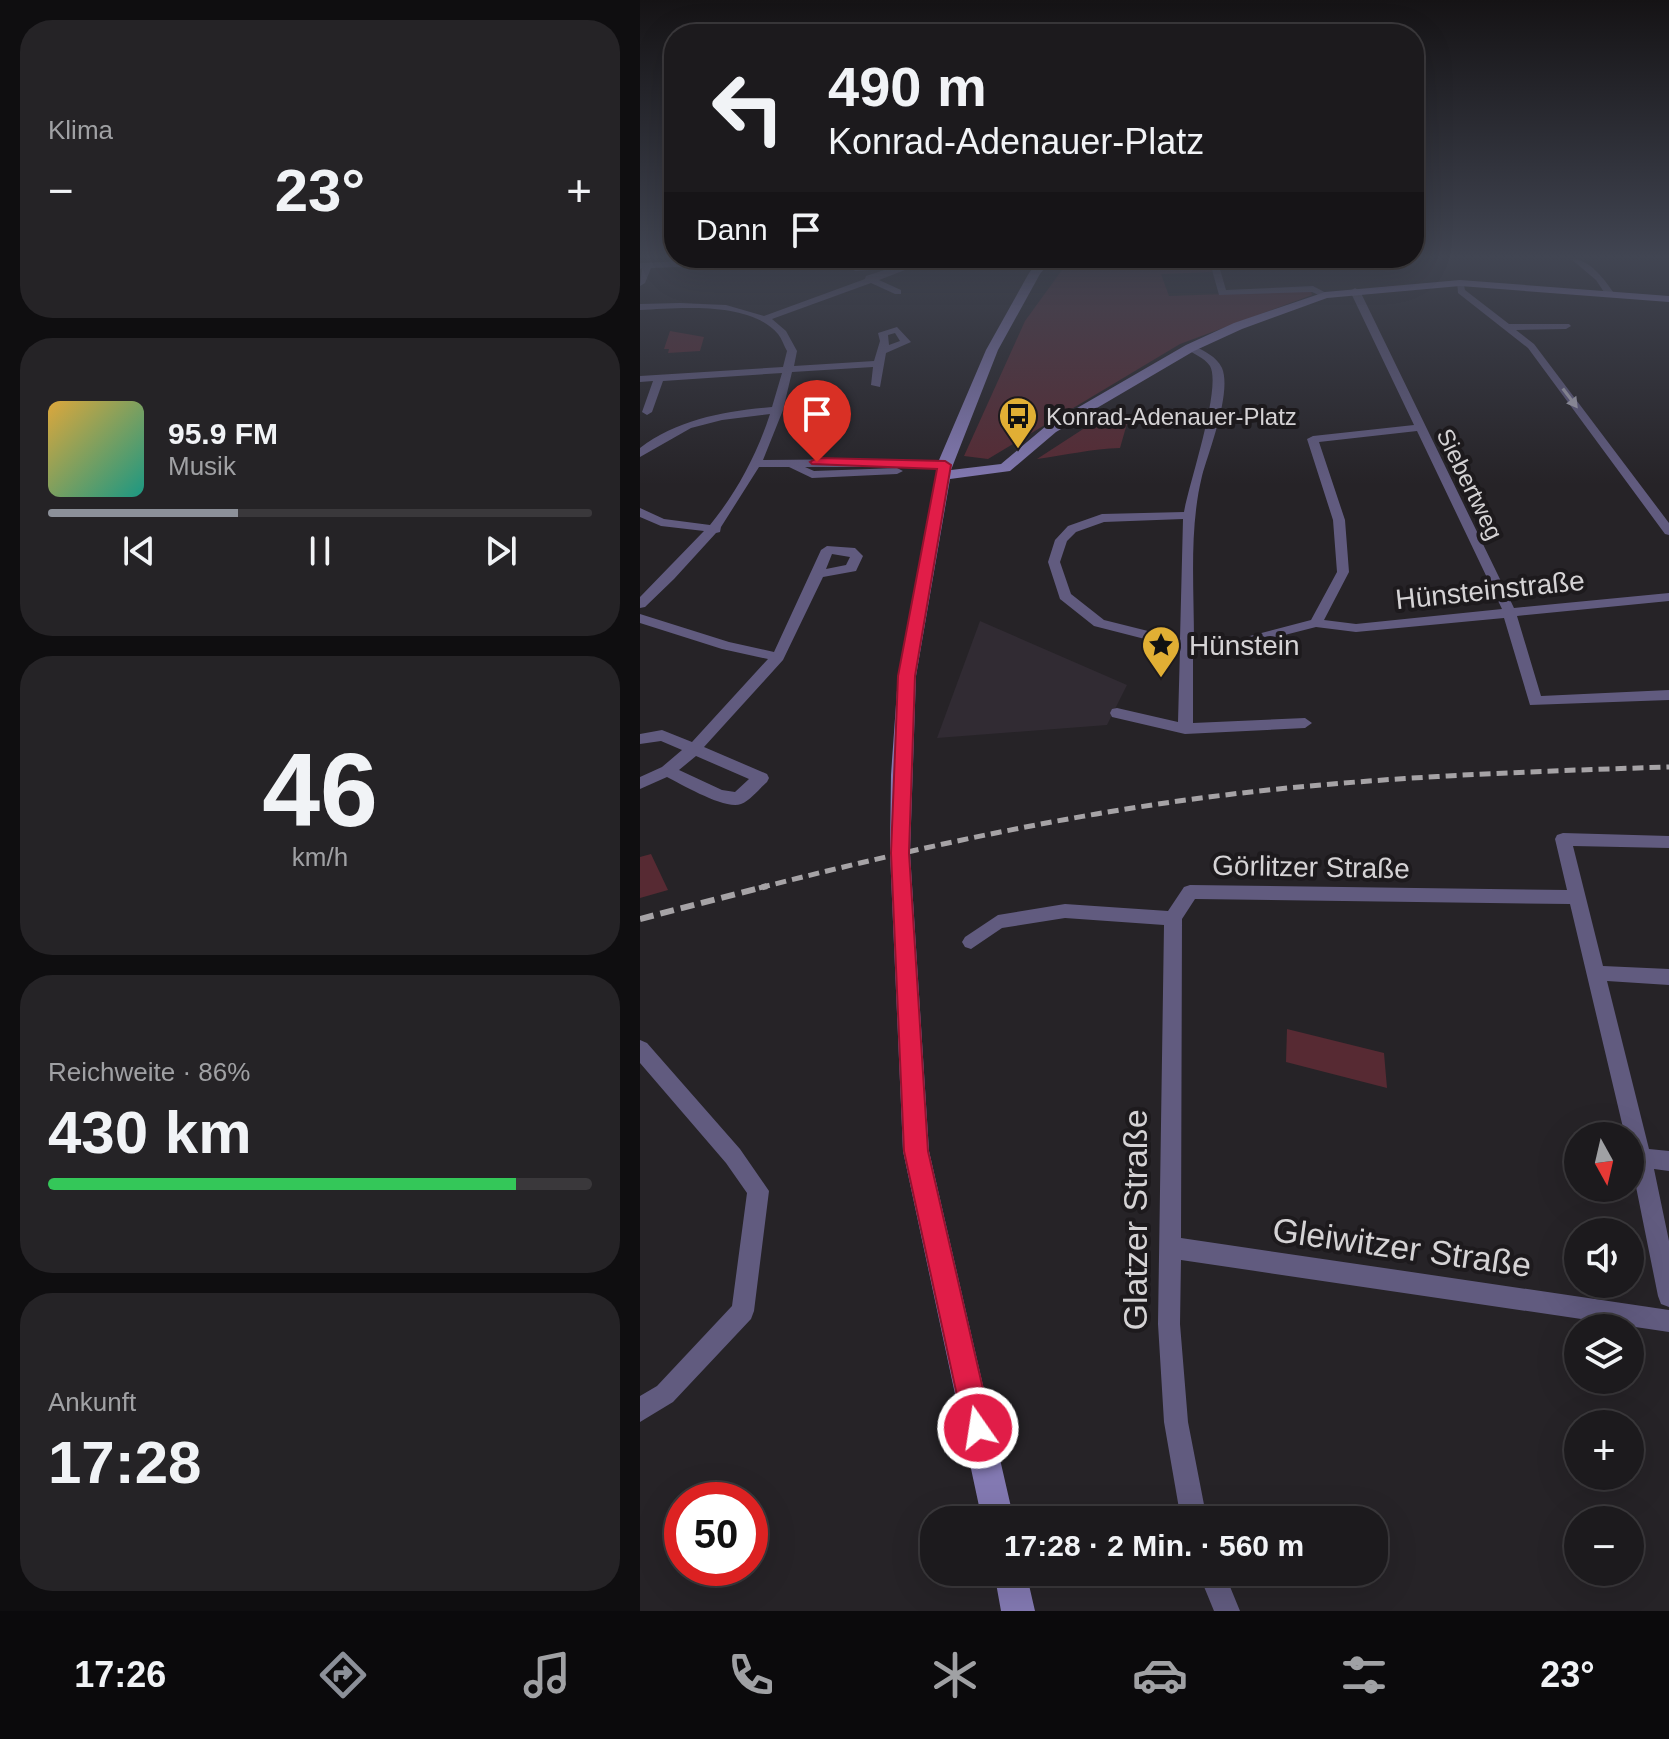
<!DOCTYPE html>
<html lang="de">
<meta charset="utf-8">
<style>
:root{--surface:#1c1a1d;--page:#252326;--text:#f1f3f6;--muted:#a0a1a4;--line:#3a383b;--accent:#8c9099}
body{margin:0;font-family:Arial,sans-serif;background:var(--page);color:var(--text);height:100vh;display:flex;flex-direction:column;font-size:30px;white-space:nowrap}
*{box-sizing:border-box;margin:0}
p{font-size:26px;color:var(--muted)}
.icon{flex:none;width:44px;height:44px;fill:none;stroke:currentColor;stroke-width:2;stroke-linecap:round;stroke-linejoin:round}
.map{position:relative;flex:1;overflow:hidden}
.panel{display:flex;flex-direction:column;gap:20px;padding:20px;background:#0f0e10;width:640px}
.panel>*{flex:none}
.banner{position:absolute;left:24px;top:24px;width:760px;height:244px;border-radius:32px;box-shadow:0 8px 32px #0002,0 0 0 2px var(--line);background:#1c1a1d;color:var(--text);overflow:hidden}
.needle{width:52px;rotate:172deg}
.fabs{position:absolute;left:924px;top:1122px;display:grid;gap:16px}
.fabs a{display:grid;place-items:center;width:80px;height:80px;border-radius:50%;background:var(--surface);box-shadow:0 8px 32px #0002,0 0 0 2px var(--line);font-size:40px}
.speed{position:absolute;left:24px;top:1482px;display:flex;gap:16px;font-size:40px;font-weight:700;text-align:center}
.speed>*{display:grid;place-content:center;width:104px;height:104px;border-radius:50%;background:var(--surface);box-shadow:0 8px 32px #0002,0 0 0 2px var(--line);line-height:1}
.speed .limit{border:12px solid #d22;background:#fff;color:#111}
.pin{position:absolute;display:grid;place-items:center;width:68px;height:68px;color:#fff;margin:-82px -34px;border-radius:50% 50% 50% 0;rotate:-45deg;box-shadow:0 0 8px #0007}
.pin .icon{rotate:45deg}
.me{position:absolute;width:88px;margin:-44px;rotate:347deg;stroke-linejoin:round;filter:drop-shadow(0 0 6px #0008)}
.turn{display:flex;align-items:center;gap:28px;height:168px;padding:0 32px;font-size:36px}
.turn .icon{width:104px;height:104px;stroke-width:2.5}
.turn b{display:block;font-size:56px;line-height:68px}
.then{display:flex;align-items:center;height:76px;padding:0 32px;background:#0003;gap:16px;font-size:30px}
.big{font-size:60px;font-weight:800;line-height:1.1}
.panel .widget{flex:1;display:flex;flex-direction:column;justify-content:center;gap:12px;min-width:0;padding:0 28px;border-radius:32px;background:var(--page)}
.panel .dial{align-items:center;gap:0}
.dial b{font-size:104px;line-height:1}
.song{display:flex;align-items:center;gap:24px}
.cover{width:96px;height:96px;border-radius:12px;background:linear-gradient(135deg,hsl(40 70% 55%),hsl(170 70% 35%))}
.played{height:8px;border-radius:4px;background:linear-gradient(90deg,var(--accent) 35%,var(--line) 35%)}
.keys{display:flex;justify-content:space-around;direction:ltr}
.heat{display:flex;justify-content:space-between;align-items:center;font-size:44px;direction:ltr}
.charge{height:12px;border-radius:6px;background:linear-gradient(90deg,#34c759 86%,var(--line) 0)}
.trip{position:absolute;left:280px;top:1506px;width:468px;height:80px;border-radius:32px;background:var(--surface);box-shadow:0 8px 32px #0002,0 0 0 2px var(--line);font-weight:800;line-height:80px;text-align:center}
.dock{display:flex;height:128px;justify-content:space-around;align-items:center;background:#0b0a0c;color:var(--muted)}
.dock .icon{width:56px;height:56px}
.dock .active{color:var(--accent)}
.dock b{font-size:36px;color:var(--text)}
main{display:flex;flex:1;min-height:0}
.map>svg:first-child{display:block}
</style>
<main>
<section class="panel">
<div class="widget"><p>Klima</p>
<div class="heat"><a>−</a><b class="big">23°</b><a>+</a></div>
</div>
<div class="widget">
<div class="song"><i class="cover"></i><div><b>95.9 FM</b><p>Musik</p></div></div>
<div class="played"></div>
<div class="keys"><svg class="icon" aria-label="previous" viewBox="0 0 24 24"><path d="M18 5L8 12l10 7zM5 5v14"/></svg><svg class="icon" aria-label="pause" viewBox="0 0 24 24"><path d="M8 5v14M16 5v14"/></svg><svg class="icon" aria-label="next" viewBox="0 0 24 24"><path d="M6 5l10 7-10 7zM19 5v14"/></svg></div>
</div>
<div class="widget dial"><b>46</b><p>km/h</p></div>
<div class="widget"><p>Reichweite · 86%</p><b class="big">430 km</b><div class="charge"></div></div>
<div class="widget"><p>Ankunft</p><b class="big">17:28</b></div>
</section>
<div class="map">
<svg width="1029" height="1611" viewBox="0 0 1029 1611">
<rect width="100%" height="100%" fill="#262327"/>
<!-- built -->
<path fill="#312b33" d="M340 621 487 685 467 725 297 738Z"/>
<!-- green -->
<path fill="#572a33" d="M430 259H568L572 272 521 274 529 296 671 291 672 295 540 344 348 459 324 456 385 321Z
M30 331 64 337 60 351 28 353 29 349H24Z
M457 420H488L480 448C452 449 425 455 397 459Z
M11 854 28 890 0 898V857Z
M647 1029 744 1053 747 1088 646 1062Z"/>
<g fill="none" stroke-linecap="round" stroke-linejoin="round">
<!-- street -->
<path fill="#615b7f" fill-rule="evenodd" d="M90 259 148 260 144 263 11 268 5 283 0 286 2 268 0 269V263Z
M278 259H318L278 265 239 280 261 290V294H255L231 283 132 319 146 331 157 351 154 366 234 361 240 341 238 333 257 327 271 342 246 353 240 387 231 385 233 367 152 372 143 410 123 460 238 459 305 462 311 465 309 467H165L174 471 257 468 263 471 257 474 172 478 149 467H119L81 527 80 532 76 533 34 579 5 607 0 608V597L64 531 21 526 0 517V508L24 519 70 525C97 492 117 454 130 414L82 420 51 428 0 457V448C38 419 85 411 132 407L142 373 23 381 12 412 7 415 2 412 13 381 0 382V376L143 367 147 351C144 346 142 339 138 334 110 301 39 308 0 310V304L40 303 86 305 124 316 225 279 226 276ZM255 333 260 341 249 345 248 335Z
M569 259H577L586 290 673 286 690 295 685 298 672 292 579 295Z
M931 259C950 259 963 278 974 293L972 295H966L956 280Z
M248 264V268L245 269 215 271 211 268 215 265Z
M817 281H823L825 290 869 324H929L931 326 926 329 876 330 894 344 1029 523V535L1025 534 888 348 818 293Z
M715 288 720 291 874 608 1029 593V601L877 616 901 696 1029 690V700L890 705 864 618 716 632 676 627 583 651 553 650V723L665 718 672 723 665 728 545 734 472 717 470 713 472 709 477 708 538 722 540 648 454 626 420 599 408 562 415 540 428 526 462 514 544 512C549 483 582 387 570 366 564 357 553 354 545 348L554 346C564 351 576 356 582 368 592 392 569 451 562 476 549 529 554 587 554 641L583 643 671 620 697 572 693 520 667 439 673 436 774 425 710 291ZM777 431 862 609 716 624 684 620 709 572 705 520 679 442ZM543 519 540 639 464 620 431 594 420 562 427 541 436 532 464 522Z
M187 546 215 548 223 556 216 571 183 577 143 660 64 747 127 774 129 778 127 782C120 788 110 801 101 804 85 810 43 785 27 777L0 789V777L22 767 42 750 21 741 0 744V734L22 730 52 742 128 659 82 649 0 623V614L89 642 134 652 181 550ZM192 554 210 557 206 565 186 569ZM56 756 109 779 95 792 82 790 39 770Z
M923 833 1029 836V848L933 846 963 966 1029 969V985L967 981 1009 1149 1029 1151V1171L1014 1169 1029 1241V1307L1021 1304 1018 1296 990 1157V1136H985L930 904 555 899 542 919 541 1238 1029 1310V1332L541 1260 540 1324 548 1422 567 1520H541L524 1422 518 1324 524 925 425 918 362 928 331 949 325 947 322 942 325 937 358 915 425 904 528 911 544 887 550 885 927 890 915 839 917 835Z
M0 1040 7 1043 100 1149 129 1191 114 1311 111 1319 33 1402 0 1422V1396L17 1386 92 1306 107 1193 86 1163 0 1063Z
M558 1572H584L600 1611H574Z"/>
<!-- secondary -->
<path fill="#8379b2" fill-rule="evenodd" d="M401 259H412L400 274 358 350 311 470 361 464 406 426 546 345 594 323 685 292 820 280 1029 296V302L820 286 687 298 602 329 554 351 416 432 370 471 310 479 276 676 270 853 289 1151 374 1520H342L263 1151 250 853 251 775 258 676 299 460 346 350 389 273Z
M354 1572H386L395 1611H361Z"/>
<!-- rail-far1 -->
<path stroke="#a6a3a6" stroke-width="5" stroke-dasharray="11 6" stroke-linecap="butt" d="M119 888C260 852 402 820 546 800 706 778 868 772 1029 767"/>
<!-- rail -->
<path stroke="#a6a3a6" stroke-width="6" stroke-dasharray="14 7" stroke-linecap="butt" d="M0 919 127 886"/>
</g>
<!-- one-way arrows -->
<defs><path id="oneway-solid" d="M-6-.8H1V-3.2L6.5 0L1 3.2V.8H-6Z" transform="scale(2)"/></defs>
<use fill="#aca9b7" href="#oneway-solid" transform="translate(930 398) rotate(53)"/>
<!-- sky -->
<linearGradient id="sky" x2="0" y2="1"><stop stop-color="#151315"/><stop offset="0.53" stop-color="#414552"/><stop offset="1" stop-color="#414552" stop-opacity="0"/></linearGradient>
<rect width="1029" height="485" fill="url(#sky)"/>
<!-- route -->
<path fill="#e11d48" stroke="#92132f" stroke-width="2" d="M177 458 305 461 311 465 275 676 269 853 288 1151 352 1428 348 1438 338 1442 328 1438 324 1428 264 1151 251 853 258 676 297 469 172 464 170 462Z"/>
<!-- icons -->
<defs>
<g id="bus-pin" transform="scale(2)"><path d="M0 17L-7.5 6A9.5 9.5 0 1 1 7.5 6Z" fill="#e1af34" stroke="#1d1a1d"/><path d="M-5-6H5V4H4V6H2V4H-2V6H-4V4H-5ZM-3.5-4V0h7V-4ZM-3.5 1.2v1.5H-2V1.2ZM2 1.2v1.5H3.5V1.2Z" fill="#111"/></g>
<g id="sight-pin" transform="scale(2)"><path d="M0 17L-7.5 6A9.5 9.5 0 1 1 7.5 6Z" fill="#e1af34" stroke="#1d1a1d"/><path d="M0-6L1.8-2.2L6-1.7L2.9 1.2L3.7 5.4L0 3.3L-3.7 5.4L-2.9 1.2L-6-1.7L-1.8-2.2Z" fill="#111"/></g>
</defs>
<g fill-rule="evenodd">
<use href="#bus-pin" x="378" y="416"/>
<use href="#sight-pin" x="521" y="645"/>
</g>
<g text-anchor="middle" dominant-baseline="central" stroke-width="8" stroke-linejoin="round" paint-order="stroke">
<!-- far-poi labels -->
<g font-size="24" fill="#d5d3d5" stroke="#1d1a1d" text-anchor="start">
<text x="406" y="416">Konrad-Adenauer-Platz</text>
</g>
<!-- far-street labels -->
<g font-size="24" fill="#d5d3d5" stroke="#1d1a1d">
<text transform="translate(830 484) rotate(64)">Siebertweg</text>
</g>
<!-- street labels -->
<g font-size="28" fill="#d5d3d5" stroke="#1d1a1d">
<text transform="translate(850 590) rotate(-6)">Hünsteinstraße</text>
<text transform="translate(671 867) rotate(1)">Görlitzer Straße</text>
</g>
<!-- poi labels -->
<g font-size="28" fill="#d5d3d5" stroke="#1d1a1d" text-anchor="start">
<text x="549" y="645">Hünstein</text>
</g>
<!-- near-street labels -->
<g font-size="34" fill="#d5d3d5" stroke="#1d1a1d">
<text transform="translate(495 1220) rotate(-90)">Glatzer Straße</text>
<text transform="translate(762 1247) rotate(8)">Gleiwitzer Straße</text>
</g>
</g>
</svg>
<div class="fabs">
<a><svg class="needle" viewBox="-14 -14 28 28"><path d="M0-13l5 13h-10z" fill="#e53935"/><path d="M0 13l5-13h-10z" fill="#a0a1a4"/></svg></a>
<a><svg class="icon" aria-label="sound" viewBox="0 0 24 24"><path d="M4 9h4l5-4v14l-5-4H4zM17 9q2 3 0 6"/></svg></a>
<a><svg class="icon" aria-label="layers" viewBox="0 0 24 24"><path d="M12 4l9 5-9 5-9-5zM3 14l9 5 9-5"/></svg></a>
<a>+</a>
<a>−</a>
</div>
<div class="speed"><div class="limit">50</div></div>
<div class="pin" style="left:177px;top:462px;background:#d93025"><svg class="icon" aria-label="arrive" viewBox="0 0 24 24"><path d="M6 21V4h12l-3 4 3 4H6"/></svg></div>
<svg class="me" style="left:338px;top:1428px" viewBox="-20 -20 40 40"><circle r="17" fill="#e11d48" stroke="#fff" stroke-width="3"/><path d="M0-11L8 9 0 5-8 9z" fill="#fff"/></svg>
<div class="trip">17:28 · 2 Min. · 560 m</div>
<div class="banner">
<div class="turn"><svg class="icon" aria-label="left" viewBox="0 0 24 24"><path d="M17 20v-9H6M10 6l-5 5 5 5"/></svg><div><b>490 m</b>Konrad-Adenauer-Platz</div></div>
<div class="then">Dann<svg class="icon" aria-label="arrive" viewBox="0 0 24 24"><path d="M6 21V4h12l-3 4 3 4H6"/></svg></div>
</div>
</div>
</main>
<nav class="dock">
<b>17:26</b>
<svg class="icon active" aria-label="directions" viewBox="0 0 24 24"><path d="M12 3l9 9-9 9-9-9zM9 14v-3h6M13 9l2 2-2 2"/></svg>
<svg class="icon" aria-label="music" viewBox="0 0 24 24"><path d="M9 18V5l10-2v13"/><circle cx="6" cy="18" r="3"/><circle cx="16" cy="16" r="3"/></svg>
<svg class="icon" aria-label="phone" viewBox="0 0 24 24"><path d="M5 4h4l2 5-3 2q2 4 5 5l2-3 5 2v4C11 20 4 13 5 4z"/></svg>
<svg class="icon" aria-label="climate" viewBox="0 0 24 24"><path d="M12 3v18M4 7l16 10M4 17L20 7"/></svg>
<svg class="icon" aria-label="car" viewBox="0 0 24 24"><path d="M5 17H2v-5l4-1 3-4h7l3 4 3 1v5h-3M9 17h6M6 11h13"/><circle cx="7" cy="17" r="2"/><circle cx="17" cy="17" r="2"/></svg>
<svg class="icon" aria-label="filters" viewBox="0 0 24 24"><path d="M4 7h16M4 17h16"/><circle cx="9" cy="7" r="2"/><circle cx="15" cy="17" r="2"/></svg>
<b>23°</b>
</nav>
